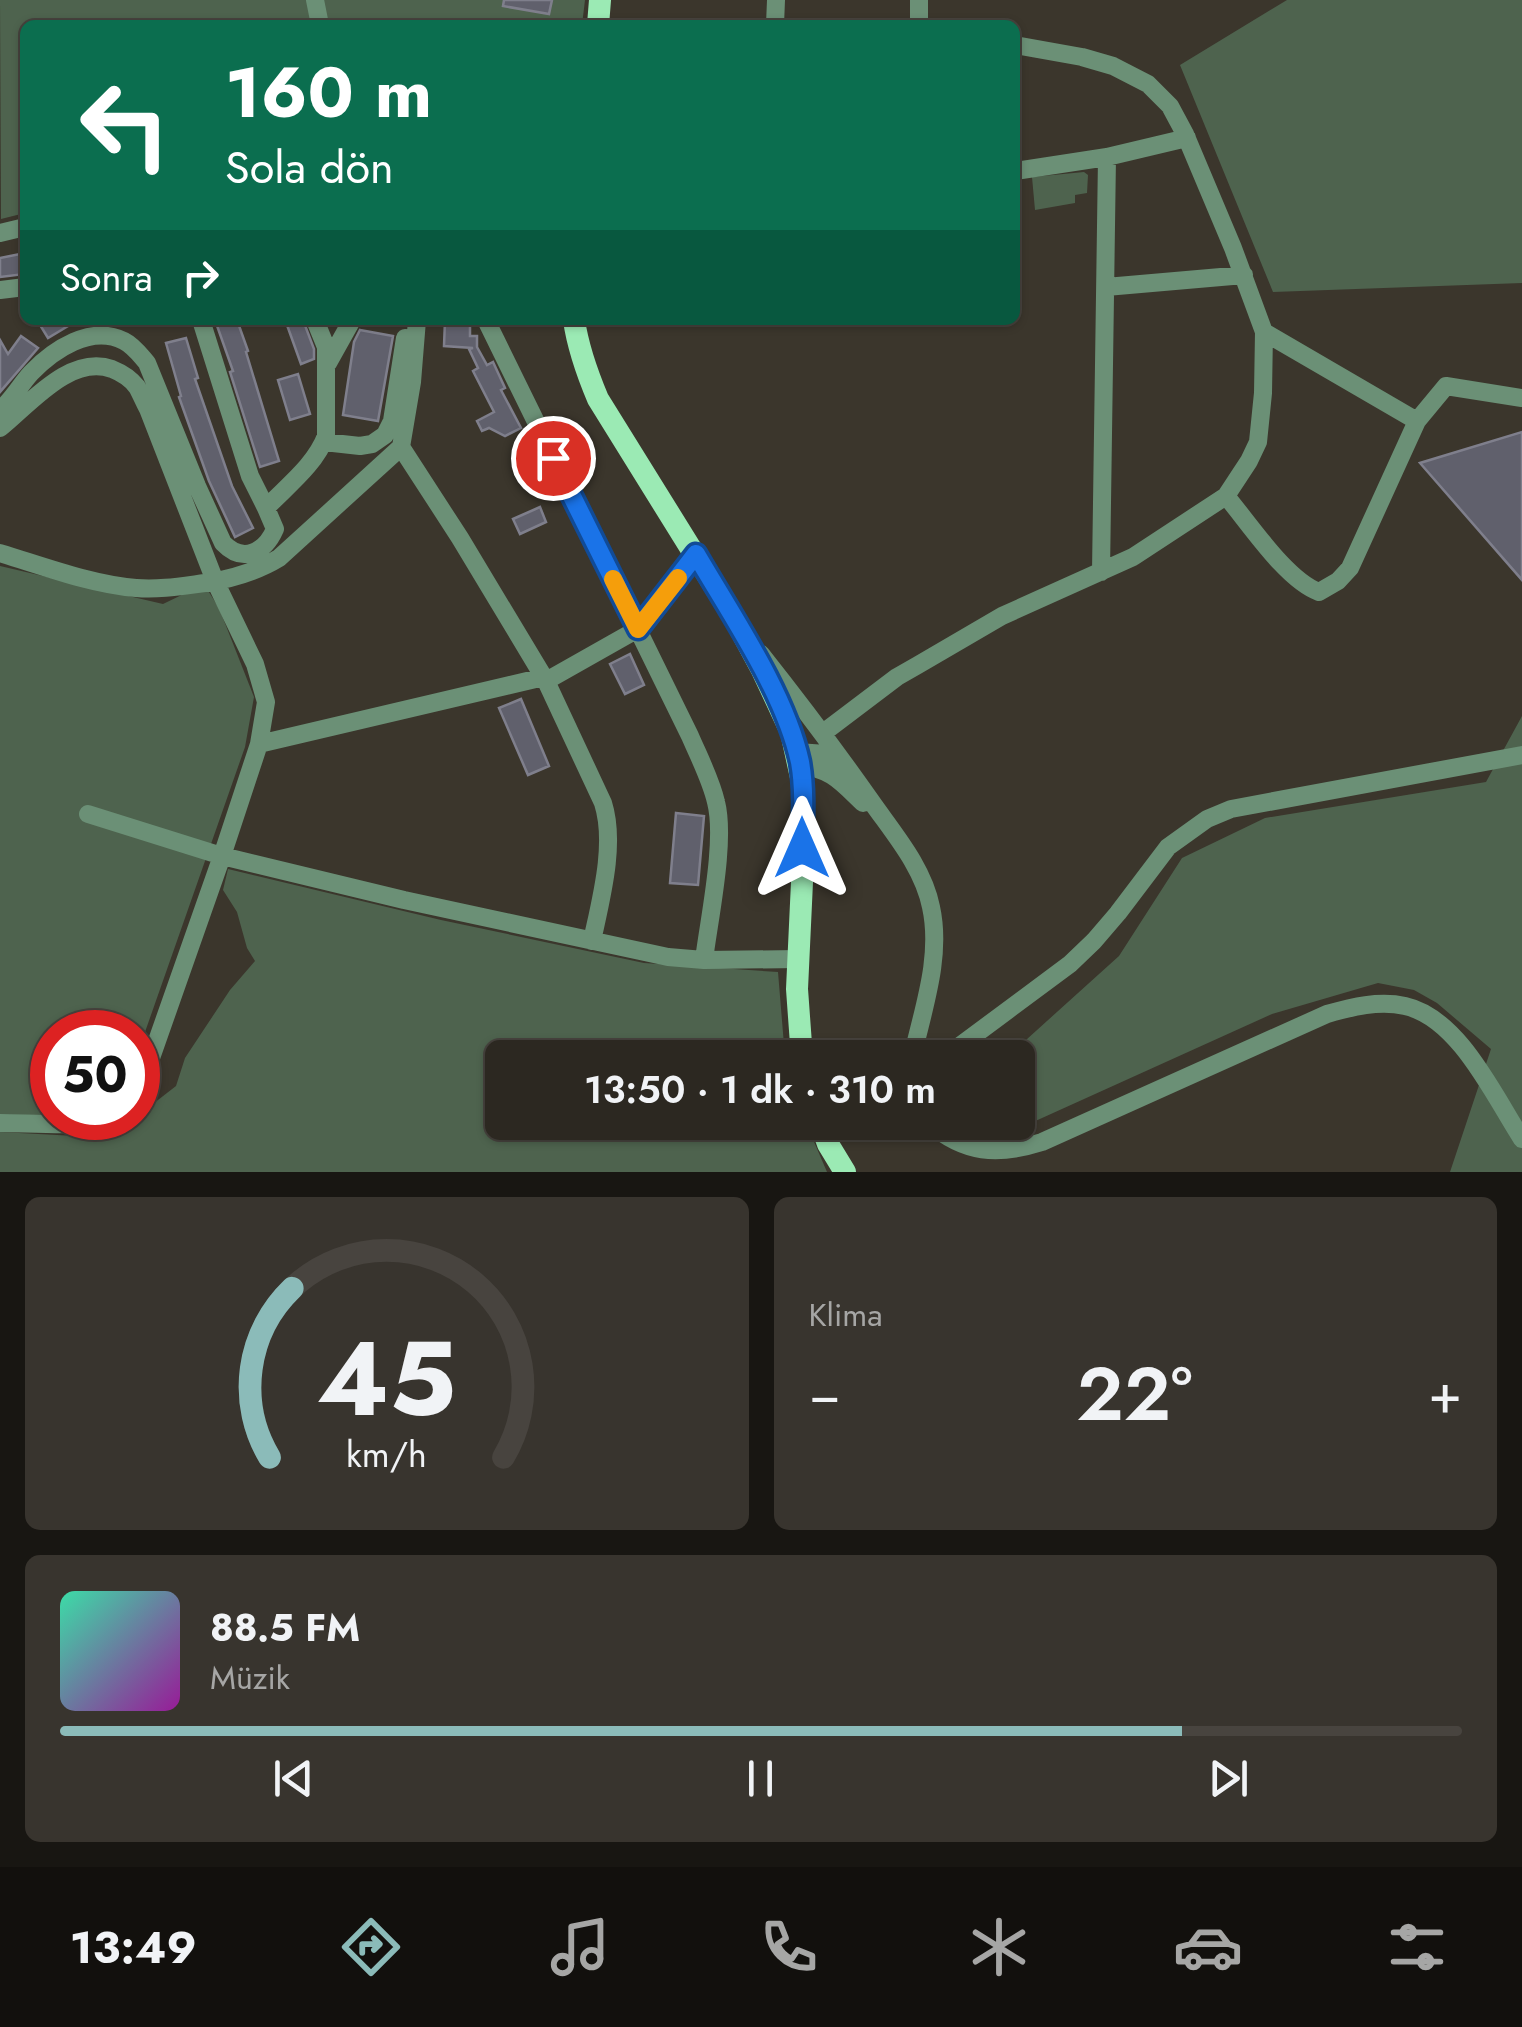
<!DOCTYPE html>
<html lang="tr">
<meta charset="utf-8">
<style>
:root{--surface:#2c2821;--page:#38342e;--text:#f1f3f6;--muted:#a6a6a5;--line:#48443f;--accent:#8bbbb9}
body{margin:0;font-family:Jost,sans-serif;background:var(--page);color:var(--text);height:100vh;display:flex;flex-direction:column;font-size:38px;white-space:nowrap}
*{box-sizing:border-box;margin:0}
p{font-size:32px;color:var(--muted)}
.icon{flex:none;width:55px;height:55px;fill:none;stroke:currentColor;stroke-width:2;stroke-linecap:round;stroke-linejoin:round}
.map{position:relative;height:1172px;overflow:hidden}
.side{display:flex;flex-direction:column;gap:25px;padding:25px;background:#181612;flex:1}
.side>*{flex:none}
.hud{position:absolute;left:20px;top:20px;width:1000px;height:305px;border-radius:15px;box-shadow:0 2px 8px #0004,0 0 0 2px var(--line);background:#0b6e4f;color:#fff;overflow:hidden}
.speed{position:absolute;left:30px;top:1010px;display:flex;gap:20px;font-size:50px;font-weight:700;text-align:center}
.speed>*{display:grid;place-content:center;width:130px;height:130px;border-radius:50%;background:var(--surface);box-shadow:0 2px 8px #0004,0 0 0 2px var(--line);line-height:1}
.speed .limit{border:15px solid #d22;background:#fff;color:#111}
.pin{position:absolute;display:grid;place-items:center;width:85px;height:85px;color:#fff;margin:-42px;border:5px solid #fff;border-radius:50%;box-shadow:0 2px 10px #0007}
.me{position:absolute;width:110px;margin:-55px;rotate:0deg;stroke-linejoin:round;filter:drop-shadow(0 0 8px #0008)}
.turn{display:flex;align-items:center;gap:35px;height:210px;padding:0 40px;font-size:45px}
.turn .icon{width:130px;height:130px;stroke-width:2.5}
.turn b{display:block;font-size:70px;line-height:85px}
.then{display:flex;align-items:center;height:95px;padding:0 40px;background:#0003;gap:20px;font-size:38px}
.big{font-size:75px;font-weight:600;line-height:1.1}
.side .tile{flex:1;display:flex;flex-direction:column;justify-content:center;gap:15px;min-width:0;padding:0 35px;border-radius:15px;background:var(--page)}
.side .dial{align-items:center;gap:0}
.dial svg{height:260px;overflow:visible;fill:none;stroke:var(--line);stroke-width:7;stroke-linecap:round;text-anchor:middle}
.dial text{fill:var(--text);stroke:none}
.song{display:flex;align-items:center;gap:30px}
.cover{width:120px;height:120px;border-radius:15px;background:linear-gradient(135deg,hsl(160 70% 55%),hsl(300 70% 35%))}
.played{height:10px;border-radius:5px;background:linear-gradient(90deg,var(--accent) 80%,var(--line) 80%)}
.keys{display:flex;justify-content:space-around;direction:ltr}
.heat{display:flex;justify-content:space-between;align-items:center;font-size:55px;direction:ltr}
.side .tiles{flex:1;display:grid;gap:25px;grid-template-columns:1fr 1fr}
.tile:last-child{grid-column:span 2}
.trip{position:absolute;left:485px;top:1040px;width:550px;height:100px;border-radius:15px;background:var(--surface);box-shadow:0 2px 8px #0004,0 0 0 2px var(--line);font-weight:600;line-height:100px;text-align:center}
.tab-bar{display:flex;height:160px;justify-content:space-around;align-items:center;background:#12100d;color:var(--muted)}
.tab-bar .icon{width:70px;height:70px}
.tab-bar .active{color:var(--accent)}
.tab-bar b{font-size:45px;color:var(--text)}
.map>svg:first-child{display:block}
</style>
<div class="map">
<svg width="1522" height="1172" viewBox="0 0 1522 1172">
<rect width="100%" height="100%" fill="#3b362c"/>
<!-- green -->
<path fill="#4e634e" d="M0 0H585L582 25H25V213L1 219Z
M1287 0H1522V283L1273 292 1180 65Z
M1084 172 1088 175 1087 193 1075 195V203L1035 210 1032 177Z
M0 566 163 604 190 591 207 589 219 608 254 697 245 747 138 1052V1032H52V1115L0 1116Z
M1522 716V1172H1450L1491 1049 1437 1003 1414 990 1378 983 1272 1014 1031 1123 1018 1122V1058H1006L1119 956 1182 858 1265 818 1486 782Z
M228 869 441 920 644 963 778 972 785 1057 502 1058V1122L806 1123 827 1172H0V1132L76 1136 118 1131 176 1086 185 1058 230 990 255 961 247 948 237 912 223 890Z"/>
<!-- building -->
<path fill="#60606c" stroke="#7f7f8c" stroke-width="2.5" d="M504 0H552L549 14 503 6Z
M25 253V274L0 277V258Z
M37 320H78L48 338Z
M215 320H237L248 351 246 352 279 461 260 467 230 372 233 371Z
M303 320 314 349V359L301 364 287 325Z
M445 320H470V336H477V347L487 365 493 362 505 388 501 390 521 428 505 436 489 428 482 431 477 421 494 412 473 371 478 368 469 349 473 348 444 346Z
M360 330 393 336 378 421 343 415 354 342Z
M21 336 38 348 0 392V340L8 354Z
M186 338 198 378 195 379 232 486 253 528 235 537 209 481 179 397 181 396 166 343Z
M298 374 310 414 290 420 278 380Z
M1522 432V580L1420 463Z
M540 507 546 522 520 534 513 519Z
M630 654 644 685 625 694 610 664Z
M521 699 549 766 528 775 499 708Z
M676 813 704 816 698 885 670 883Z"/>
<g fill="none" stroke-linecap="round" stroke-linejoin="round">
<!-- minor -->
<path stroke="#6b9076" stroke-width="18" d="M315 0 320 25
M775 25 776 0
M919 25V0
M1015 171 1107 157 1187 138
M0 233 25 227
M1106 287 1244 275
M0 290 25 287
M201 320 250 476 266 508C287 486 315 465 326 436V347L315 320
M486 320 690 736C699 757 711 780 716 802 726 841 709 919 704 960
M1264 332 1417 421
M328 363 352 320
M0 410C13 399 20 385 31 373 53 350 91 324 124 341 134 346 140 355 147 363L197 486 223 543C243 564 265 552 275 529L266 508
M0 428C30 404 70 354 112 369 122 373 131 379 137 387 141 394 144 402 148 409L215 581 255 664 266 702 259 744 222 856 404 900 668 957 704 960 798 959
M324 442 360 446 372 444 385 435 392 421 405 338
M401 447 460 538 546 681 603 803C616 844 601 899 592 941
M1226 496C1249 523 1286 580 1319 592L1338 581 1350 568 1417 421 1446 386 1522 398
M0 553C43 566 90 584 136 588 159 590 182 586 205 583 231 579 256 572 279 558L401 447 412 382 417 320
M1101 572 1107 157
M761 654C799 702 836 751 871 801 894 834 923 867 931 907 942 957 923 1009 912 1058
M546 681 638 629 696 554
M823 733 897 677 918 665 1002 616 1133 557 1226 496 1249 461 1258 442 1263 393 1264 332 1233 248 1185 134 1170 106 1148 84 1113 66 1082 57 1015 45
M259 744 544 677
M797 752 826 754 843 762
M800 766C831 768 842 783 863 803
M88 814 222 856 138 1095
M950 1058 957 1048 1070 964 1094 941 1118 913 1168 847 1207 819 1231 809 1522 755
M928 1122C964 1154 998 1156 1042 1142L1327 1014C1352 1007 1379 1000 1405 1006 1459 1018 1494 1096 1522 1139
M0 1123C31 1123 95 1128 122 1118"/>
<!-- major -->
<path stroke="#9beab4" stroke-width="22" d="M598 25 600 0
M574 320C578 348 587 373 598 399L734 618 762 670 791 732 802 782V882L797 989 802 1058
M820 1122 828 1144 845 1172"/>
</g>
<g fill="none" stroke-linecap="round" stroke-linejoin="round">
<!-- route casing -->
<g stroke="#114b97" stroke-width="25">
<path id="route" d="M553 458 638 629 696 554C732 616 785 693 800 762 805 790 803 820 802 848"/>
</g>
<!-- route -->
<use href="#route" stroke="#1a73e8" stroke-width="18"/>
<!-- slow -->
<path stroke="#f59e0b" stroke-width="18" d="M613 579 638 629 678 578"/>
</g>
</svg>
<div class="speed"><div class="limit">50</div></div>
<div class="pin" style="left:553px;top:458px;background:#d93025"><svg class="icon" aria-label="arrive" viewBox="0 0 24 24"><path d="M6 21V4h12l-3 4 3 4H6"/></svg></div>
<svg class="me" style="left:802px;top:848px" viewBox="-20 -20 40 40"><path d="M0-17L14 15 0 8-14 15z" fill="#1a73e8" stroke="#fff" stroke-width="4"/></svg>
<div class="trip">13:50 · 1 dk · 310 m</div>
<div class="hud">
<div class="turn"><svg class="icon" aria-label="left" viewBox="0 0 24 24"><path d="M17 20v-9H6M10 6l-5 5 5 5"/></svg><div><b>160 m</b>Sola dön</div></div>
<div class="then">Sonra<svg class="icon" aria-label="right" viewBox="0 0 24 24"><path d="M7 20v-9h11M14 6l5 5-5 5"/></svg></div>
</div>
</div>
<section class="side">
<div class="tiles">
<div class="tile dial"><svg viewBox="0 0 100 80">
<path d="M14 69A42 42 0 1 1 86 69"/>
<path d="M14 69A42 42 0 0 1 21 17" stroke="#8bbbb9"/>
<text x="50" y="56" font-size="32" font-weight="700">45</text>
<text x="50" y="72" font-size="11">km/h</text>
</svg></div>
<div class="tile"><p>Klima</p>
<div class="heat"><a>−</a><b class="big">22°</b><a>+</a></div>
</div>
<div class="tile">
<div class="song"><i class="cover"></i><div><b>88.5 FM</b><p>Müzik</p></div></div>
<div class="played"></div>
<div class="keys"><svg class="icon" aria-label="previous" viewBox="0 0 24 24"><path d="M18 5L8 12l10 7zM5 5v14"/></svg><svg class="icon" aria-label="pause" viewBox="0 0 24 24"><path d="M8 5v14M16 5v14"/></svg><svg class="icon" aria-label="next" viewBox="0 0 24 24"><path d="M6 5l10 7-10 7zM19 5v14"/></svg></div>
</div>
</div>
</section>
<nav class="tab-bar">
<b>13:49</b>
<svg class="icon active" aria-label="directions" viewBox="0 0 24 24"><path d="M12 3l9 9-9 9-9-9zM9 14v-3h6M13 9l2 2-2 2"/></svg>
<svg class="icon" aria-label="music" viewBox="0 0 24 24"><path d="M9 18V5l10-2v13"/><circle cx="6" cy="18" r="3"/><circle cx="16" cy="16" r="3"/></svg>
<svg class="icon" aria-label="phone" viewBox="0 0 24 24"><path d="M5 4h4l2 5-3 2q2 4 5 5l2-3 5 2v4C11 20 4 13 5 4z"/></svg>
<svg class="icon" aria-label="climate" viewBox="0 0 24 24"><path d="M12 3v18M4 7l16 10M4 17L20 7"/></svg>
<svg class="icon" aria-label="car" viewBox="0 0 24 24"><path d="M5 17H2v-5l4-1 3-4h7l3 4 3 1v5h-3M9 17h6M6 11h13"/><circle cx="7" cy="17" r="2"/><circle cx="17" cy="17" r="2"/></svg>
<svg class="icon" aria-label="filters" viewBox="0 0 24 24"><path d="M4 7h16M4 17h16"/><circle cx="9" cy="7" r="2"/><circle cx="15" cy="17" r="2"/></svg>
</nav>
